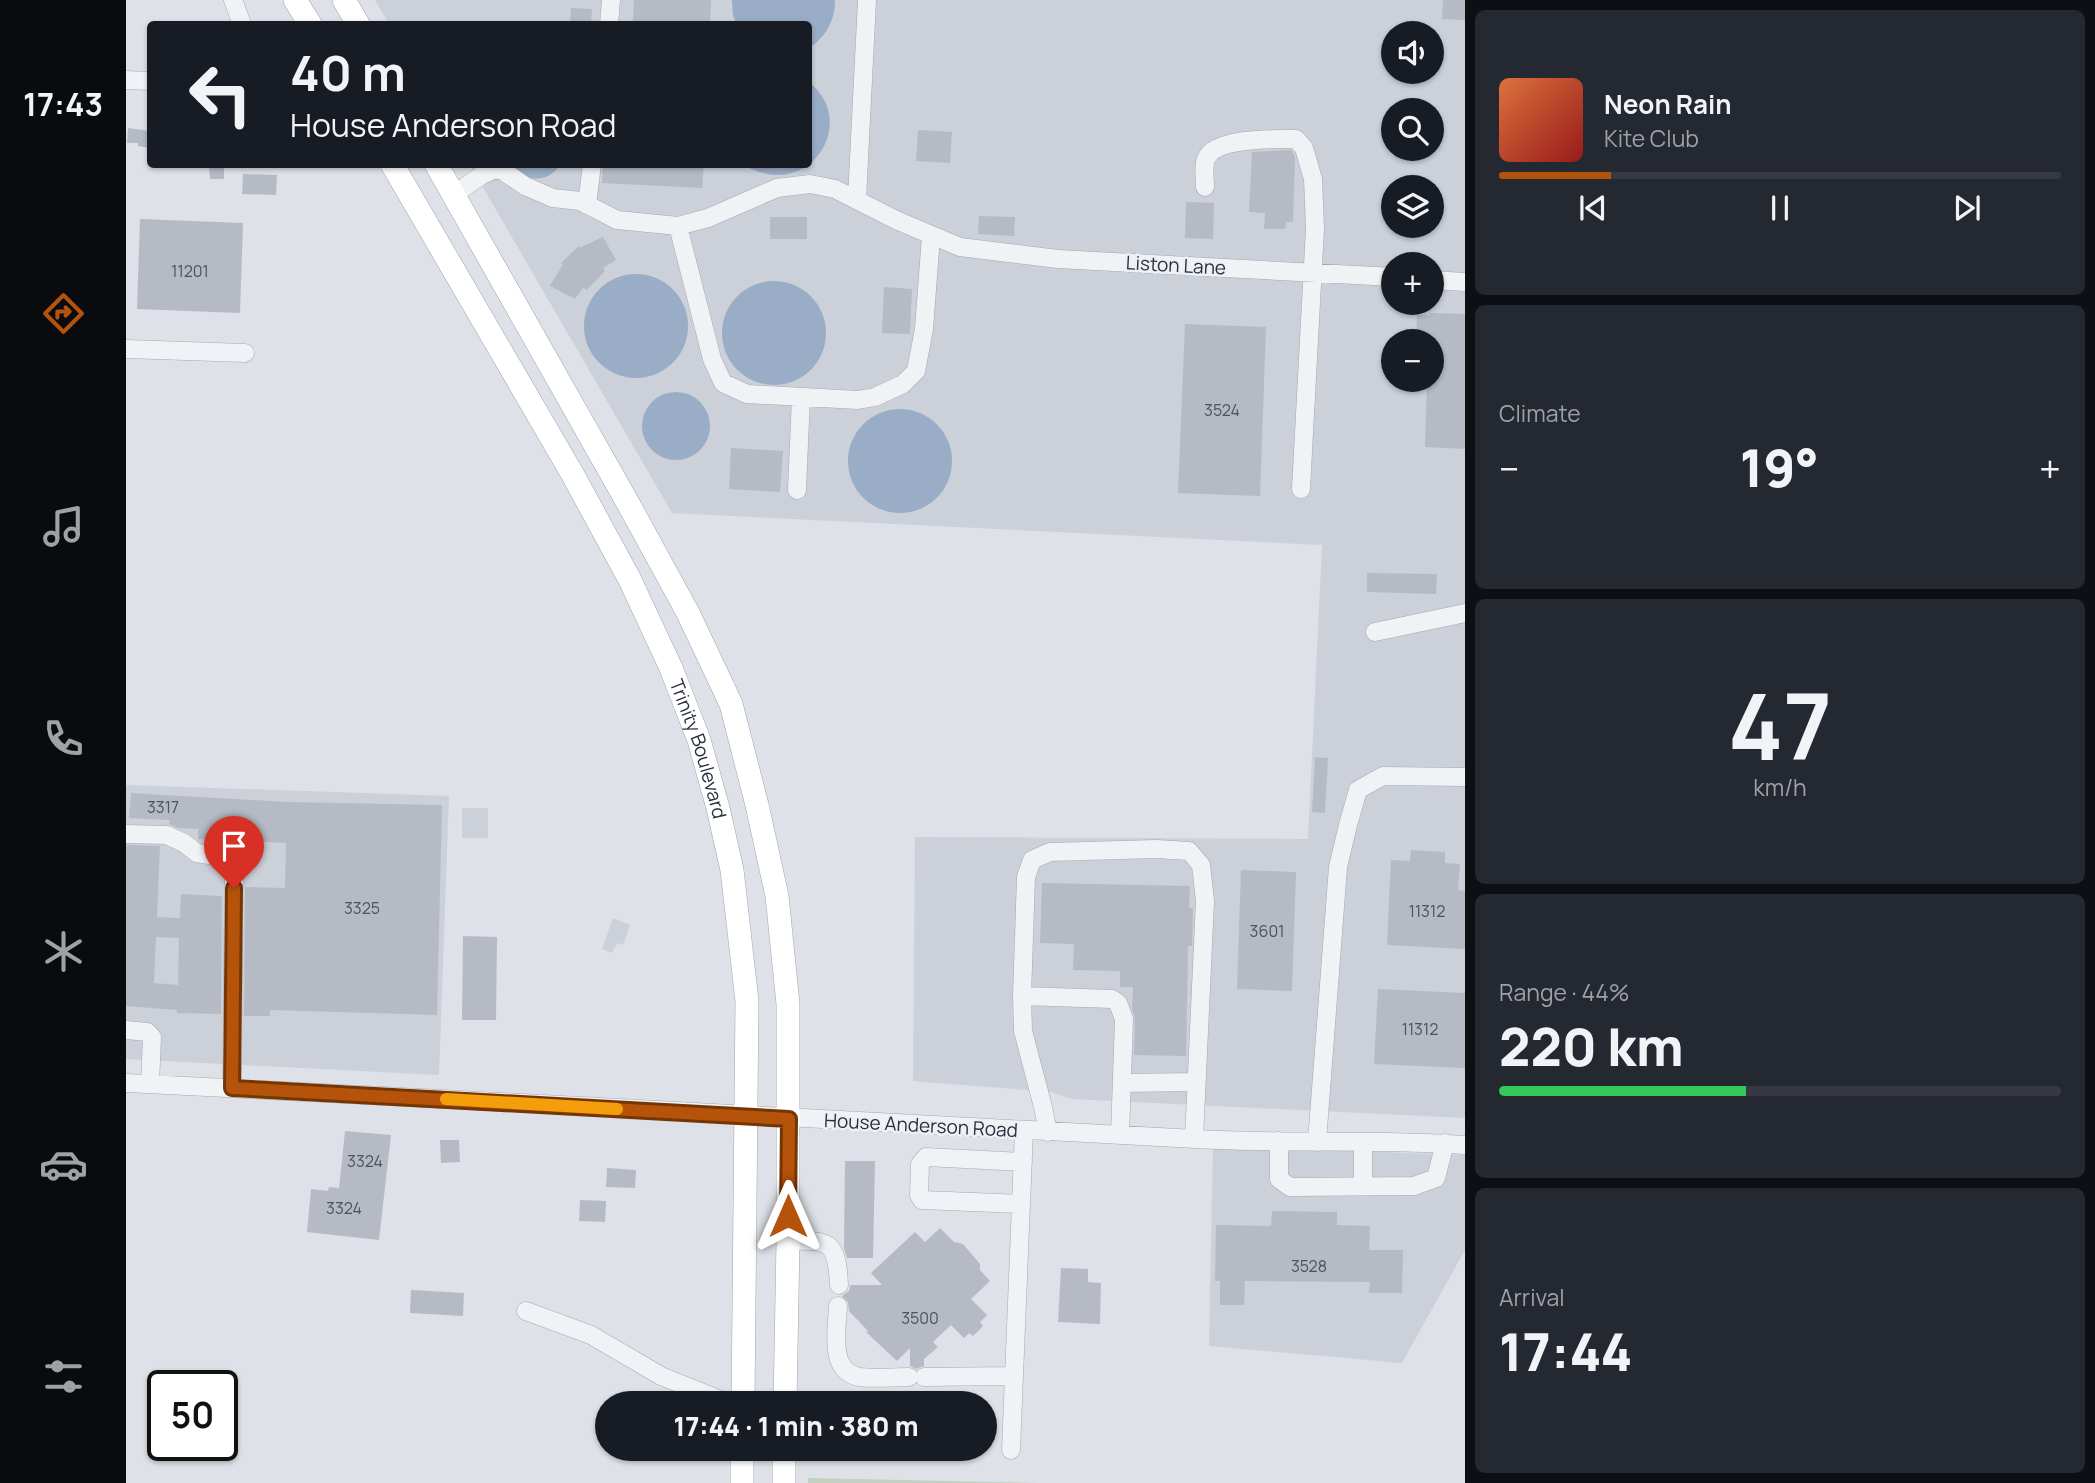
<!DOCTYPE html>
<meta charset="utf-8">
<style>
:root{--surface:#171b24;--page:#242831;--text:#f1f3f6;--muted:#9ea1a6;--line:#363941;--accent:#b45309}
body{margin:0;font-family:Manrope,sans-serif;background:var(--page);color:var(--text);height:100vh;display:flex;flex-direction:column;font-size:26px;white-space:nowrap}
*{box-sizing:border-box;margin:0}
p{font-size:23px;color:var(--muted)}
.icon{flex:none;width:38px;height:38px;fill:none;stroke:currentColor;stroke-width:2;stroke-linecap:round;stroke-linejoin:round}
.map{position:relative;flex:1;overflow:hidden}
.side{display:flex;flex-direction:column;gap:10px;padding:10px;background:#0d0f14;width:630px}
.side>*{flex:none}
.guide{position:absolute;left:21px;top:21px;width:665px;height:147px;border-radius:7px;box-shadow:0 2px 5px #0004;background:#171b24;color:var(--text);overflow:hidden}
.buttons{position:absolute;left:1255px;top:21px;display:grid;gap:14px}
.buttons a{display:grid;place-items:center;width:63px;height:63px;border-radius:50%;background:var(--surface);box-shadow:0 2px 5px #0004;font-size:35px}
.speed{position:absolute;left:21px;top:1370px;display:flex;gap:14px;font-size:35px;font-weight:700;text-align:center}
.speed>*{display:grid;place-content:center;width:91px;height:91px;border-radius:50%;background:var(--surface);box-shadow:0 2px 5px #0004;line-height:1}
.speed .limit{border:4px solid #111;border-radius:10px;background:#fff;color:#111}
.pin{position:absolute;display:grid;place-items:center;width:60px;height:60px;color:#fff;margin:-72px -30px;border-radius:50% 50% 50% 0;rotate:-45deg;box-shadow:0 0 7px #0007}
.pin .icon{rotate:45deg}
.me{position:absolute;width:77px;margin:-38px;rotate:0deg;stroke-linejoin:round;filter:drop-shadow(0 0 5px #0008)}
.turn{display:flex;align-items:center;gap:24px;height:147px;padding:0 28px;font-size:32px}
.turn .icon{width:91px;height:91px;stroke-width:2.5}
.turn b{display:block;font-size:49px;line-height:60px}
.big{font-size:52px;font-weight:800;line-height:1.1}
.side .tile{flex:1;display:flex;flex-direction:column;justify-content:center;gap:10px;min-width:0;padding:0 24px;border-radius:10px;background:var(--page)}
.side .dial{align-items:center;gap:0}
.dial b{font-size:91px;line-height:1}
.song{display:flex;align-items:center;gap:21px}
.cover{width:84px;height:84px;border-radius:10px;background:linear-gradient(135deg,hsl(20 70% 55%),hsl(0 70% 35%))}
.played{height:7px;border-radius:4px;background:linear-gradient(90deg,var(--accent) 20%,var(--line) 20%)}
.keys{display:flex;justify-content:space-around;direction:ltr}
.heat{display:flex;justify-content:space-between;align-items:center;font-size:38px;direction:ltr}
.charge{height:10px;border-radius:5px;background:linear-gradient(90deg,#34c759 44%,var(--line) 0)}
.trip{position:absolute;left:469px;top:1391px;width:402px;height:70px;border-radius:35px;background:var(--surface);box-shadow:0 2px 5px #0004;font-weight:800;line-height:70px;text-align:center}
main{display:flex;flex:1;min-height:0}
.dock{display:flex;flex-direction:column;width:126px;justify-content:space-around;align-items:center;background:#090b0e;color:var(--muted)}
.dock .icon{width:49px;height:49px}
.dock .on{color:var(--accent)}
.dock b{font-size:32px;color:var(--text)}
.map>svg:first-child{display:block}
</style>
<main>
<nav class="dock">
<b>17:43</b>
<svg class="icon on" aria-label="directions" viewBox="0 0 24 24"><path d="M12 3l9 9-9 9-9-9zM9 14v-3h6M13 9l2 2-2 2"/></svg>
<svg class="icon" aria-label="music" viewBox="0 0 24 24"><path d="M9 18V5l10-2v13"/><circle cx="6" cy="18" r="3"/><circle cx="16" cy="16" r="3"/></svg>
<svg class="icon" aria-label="phone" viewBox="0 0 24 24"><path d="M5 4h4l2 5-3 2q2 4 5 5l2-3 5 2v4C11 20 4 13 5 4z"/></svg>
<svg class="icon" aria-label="climate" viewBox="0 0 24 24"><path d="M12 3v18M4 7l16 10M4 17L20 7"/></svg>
<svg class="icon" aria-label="car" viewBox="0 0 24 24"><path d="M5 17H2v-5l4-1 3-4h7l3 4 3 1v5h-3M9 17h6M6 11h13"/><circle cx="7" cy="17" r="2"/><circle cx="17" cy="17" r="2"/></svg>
<svg class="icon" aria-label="filters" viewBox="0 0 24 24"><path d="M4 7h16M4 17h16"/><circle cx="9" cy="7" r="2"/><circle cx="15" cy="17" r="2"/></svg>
</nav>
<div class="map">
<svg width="1339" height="1483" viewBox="0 0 1339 1483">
<rect width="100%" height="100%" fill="#dee1e7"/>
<!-- built -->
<path fill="#ccd0d9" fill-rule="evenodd" d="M249 0H1339V1118L946 1099 925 1092 787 1081 789 837 1182 839 1196 545 546 513 344 165 682 164V24H263ZM1267 33H1306V72H1267ZM1267 110H1306V149H1267ZM1267 187H1306V226H1267ZM1267 264H1306V303H1267ZM1267 341H1306V380H1267Z
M0 785 323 796 313 1075 0 1059Z
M336 808H362V838H336Z
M487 918 504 925 497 945 491 943 486 953 476 949Z
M1087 1146 1339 1155V1250L1276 1363 1083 1346Z"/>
<!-- green -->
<path fill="#c3d1c0" d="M682 1478 911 1483H682Z"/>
<!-- water -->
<path fill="#9aadc6" d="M606 0H709C709 21 700 37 683 48L682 24H610L607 15Z
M683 82C734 122 683 202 620 166L682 164Z
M385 165H434C421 184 399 182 385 165Z
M458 326a52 52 0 1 1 104 0a52 52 0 1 1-104 0Z
M596 333a52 52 0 1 1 104 0a52 52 0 1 1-104 0Z
M516 426a34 34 0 1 1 68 0a34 34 0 1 1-68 0Z
M722 461a52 52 0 1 1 104 0a52 52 0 1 1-104 0Z"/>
<!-- building -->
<path fill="#b6bac4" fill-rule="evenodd" d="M508 0H585L584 24H507Z
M1317 0H1339V20L1316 19Z
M445 8 466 9 465 24H444Z
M2 128 24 131V148L12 146V143H1Z
M792 130 826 132 824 163 790 161Z
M1165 150 1169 157 1167 222H1160L1159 229H1138L1139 213 1123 212 1126 152Z
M83 164H98V179H84Z
M477 164H578L576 188 476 183Z
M117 174 151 175 150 195 116 194Z
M1060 202 1088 203 1087 239 1059 238Z
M853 216 889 217 888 236 852 234Z
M644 217H681V239H644Z
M14 219 117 223 114 313 11 309Z
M477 237 490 260 477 268 479 271 461 290 457 288 449 299 424 286 437 264 435 263 453 246 455 247Z
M758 287 786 289 784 334 756 333Z
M1304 313 1339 314V449L1299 447 1301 380H1306V341H1290L1291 315H1304Z
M1059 324 1140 327 1134 496 1052 493Z
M605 448 657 451 654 492 603 489Z
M1241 573 1311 574 1310 594 1241 592Z
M1189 757 1202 758 1199 813 1186 812Z
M5 793 161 802 316 805 311 1015 144 1010V1016H118L119 887 159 888 160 843 72 839V829L53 828 43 824 44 820 3 818Z
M0 845 34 846 31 917 54 918 55 894 96 896 95 1014 51 1013V1010L0 1006ZM30 937 53 938 52 985 28 983Z
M1285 850 1319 852V863L1334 864 1332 890 1339 891V949L1261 945 1265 860 1284 861Z
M1115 870 1170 872 1166 991 1111 989Z
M916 883 1064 886 1063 908H1067L1066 946H1062L1060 1056 1008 1055 1009 1019 1006 1009 1007 987H994V971L947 970 948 944 914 943Z
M337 936 371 937 370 1020H336Z
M1252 989 1339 993V1068L1248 1064Z
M219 1131 265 1135 253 1240 181 1232 185 1189 202 1191 203 1187 213 1188Z
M314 1140H333L334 1162 315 1163Z
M719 1161H749L747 1258H721L718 1248Z
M481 1168 510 1170 509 1188 480 1187Z
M454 1200 480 1201 479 1222 453 1221Z
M1146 1211 1211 1212V1225L1244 1226 1243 1250H1277L1276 1293H1243L1244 1282 1119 1281 1118 1305H1094V1281H1089L1090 1225 1145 1226Z
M814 1228 828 1242 837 1244 854 1264V1270L864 1281 845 1299 861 1315 854 1322 857 1326 847 1336 843 1333 838 1338 825 1325 807 1342 812 1347 798 1359V1366L790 1369 784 1366V1348L771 1361 740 1332 742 1331 723 1311 722 1302 716 1296 723 1291 724 1285H756L745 1273 789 1232 799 1242Z
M935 1268 962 1269V1282L975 1283 974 1324 932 1322Z
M285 1290 338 1293 337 1316 284 1313Z"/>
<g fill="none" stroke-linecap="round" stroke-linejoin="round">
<!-- minor casing -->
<g stroke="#a4a8b1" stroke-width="19">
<path id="minor" d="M107 0 116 24
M483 24 485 0
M0 80 24 81
M1079 187C1079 179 1077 167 1080 159 1089 137 1150 139 1170 139L1178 148 1187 179 1189 228 1175 489
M327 195 356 175 369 169 377 171 399 186 427 198 454 201 491 220 552 226 582 218 651 188 684 184 709 189 770 220 834 247 932 259 1267 277
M731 199 741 0
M461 205 466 164
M552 226 586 359 597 383 621 394 732 400 749 397 777 384 790 371 798 329 805 236
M1306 280 1339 282
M0 349 119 353
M671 490 675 397
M1249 632 1339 613
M0 834 41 835 58 843 71 853 103 858 108 862 106 1088
M896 996 986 999 992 1003 998 1019 994 1135
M0 1030 21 1032 26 1037 24 1084
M0 1083C357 1099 713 1121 1070 1139 1159 1144 1249 1139 1339 1145
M996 1083 1070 1082
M922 1132 917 1107 897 1031 896 996 900 877 906 860 924 852 1030 849 1063 851 1075 865 1079 901 1068 1139
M1153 1141V1179L1164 1187 1288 1186 1310 1178 1319 1143
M1191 1142 1212 867 1222 825 1232 790 1257 776 1339 777
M1237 1142V1186
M895 1204 796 1200 793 1195 794 1164 800 1157 897 1162
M662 1241C703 1240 711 1240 713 1285
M712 1306C711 1329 702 1372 734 1377 749 1379 767 1377 783 1377
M400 1311 465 1335 535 1376 605 1404
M798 1377 888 1376
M885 1450 898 1130"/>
</g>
<!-- major casing -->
<g stroke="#9ea5b2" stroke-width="24">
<g id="major">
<path d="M169 0 184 24"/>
<path d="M218 0 232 24"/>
<path id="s1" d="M266 164 447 475 504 580 545 668 573 740 592 808 606 870 621 1001 617 1404"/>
<path d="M310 164 503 505 562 613 605 704 631 805 651 896 662 1004V1241L659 1404"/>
<path d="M616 1483V1449"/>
<path d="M658 1483V1449"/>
</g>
</g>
<!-- minor -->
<use href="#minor" stroke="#f1f2f6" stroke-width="18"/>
<!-- major -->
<use href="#major" stroke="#fff" stroke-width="23"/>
</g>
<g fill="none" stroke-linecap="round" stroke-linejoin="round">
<!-- route casing -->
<g stroke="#753606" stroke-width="18">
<path id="route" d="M108 888 106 1088 663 1119 662 1216"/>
</g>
<!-- route -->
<use href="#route" stroke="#b45309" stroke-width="12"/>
<!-- slow -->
<path stroke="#f59e0b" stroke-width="12" d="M320 1099 491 1109"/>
</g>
<g text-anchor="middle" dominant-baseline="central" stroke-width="5" stroke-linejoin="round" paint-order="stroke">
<!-- number labels -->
<g font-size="16" fill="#4c525f">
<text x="64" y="271">11201</text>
<text x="1096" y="410">3524</text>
<text x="37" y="807">3317</text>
<text x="236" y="908">3325</text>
<text x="1301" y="911">11312</text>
<text x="1141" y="931">3601</text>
<text x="1294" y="1029">11312</text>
<text x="239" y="1161">3324</text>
<text x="218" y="1208">3324</text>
<text x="1183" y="1266">3528</text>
<text x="794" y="1318">3500</text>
</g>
<!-- street labels -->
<g font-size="19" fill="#282f3d" stroke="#edf0f5">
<text transform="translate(1050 265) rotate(3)">Liston Lane</text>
<text stroke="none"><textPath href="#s1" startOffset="662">Trinity Boulevard</textPath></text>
<text transform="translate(795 1125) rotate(3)">House Anderson Road</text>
</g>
</g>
</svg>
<div class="buttons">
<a><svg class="icon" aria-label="sound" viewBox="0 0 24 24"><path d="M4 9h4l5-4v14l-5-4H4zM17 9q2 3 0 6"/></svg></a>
<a><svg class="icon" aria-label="search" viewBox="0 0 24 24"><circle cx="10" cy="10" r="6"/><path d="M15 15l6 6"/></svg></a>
<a><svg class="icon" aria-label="layers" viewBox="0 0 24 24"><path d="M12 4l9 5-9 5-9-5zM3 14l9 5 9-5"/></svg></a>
<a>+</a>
<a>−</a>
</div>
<div class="speed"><div class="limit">50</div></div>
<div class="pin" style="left:108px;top:888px;background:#d93025"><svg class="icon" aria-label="arrive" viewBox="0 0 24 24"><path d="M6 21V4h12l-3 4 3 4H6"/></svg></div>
<svg class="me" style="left:662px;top:1216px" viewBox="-20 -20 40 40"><path d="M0-17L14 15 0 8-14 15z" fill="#b45309" stroke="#fff" stroke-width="4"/></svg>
<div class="trip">17:44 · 1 min · 380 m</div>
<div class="guide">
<div class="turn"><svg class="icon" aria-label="left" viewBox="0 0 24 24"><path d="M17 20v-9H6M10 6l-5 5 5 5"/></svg><div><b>40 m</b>House Anderson Road</div></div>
</div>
</div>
<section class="side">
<div class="tile">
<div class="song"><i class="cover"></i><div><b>Neon Rain</b><p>Kite Club</p></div></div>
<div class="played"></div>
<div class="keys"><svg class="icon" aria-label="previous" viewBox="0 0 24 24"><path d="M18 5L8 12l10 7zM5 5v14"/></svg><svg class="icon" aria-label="pause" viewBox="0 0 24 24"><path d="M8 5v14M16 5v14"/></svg><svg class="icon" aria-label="next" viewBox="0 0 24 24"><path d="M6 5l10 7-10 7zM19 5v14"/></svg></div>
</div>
<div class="tile"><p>Climate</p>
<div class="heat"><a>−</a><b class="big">19°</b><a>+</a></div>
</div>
<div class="tile dial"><b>47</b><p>km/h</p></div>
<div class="tile"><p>Range · 44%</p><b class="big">220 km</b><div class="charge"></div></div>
<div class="tile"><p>Arrival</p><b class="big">17:44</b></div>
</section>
</main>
